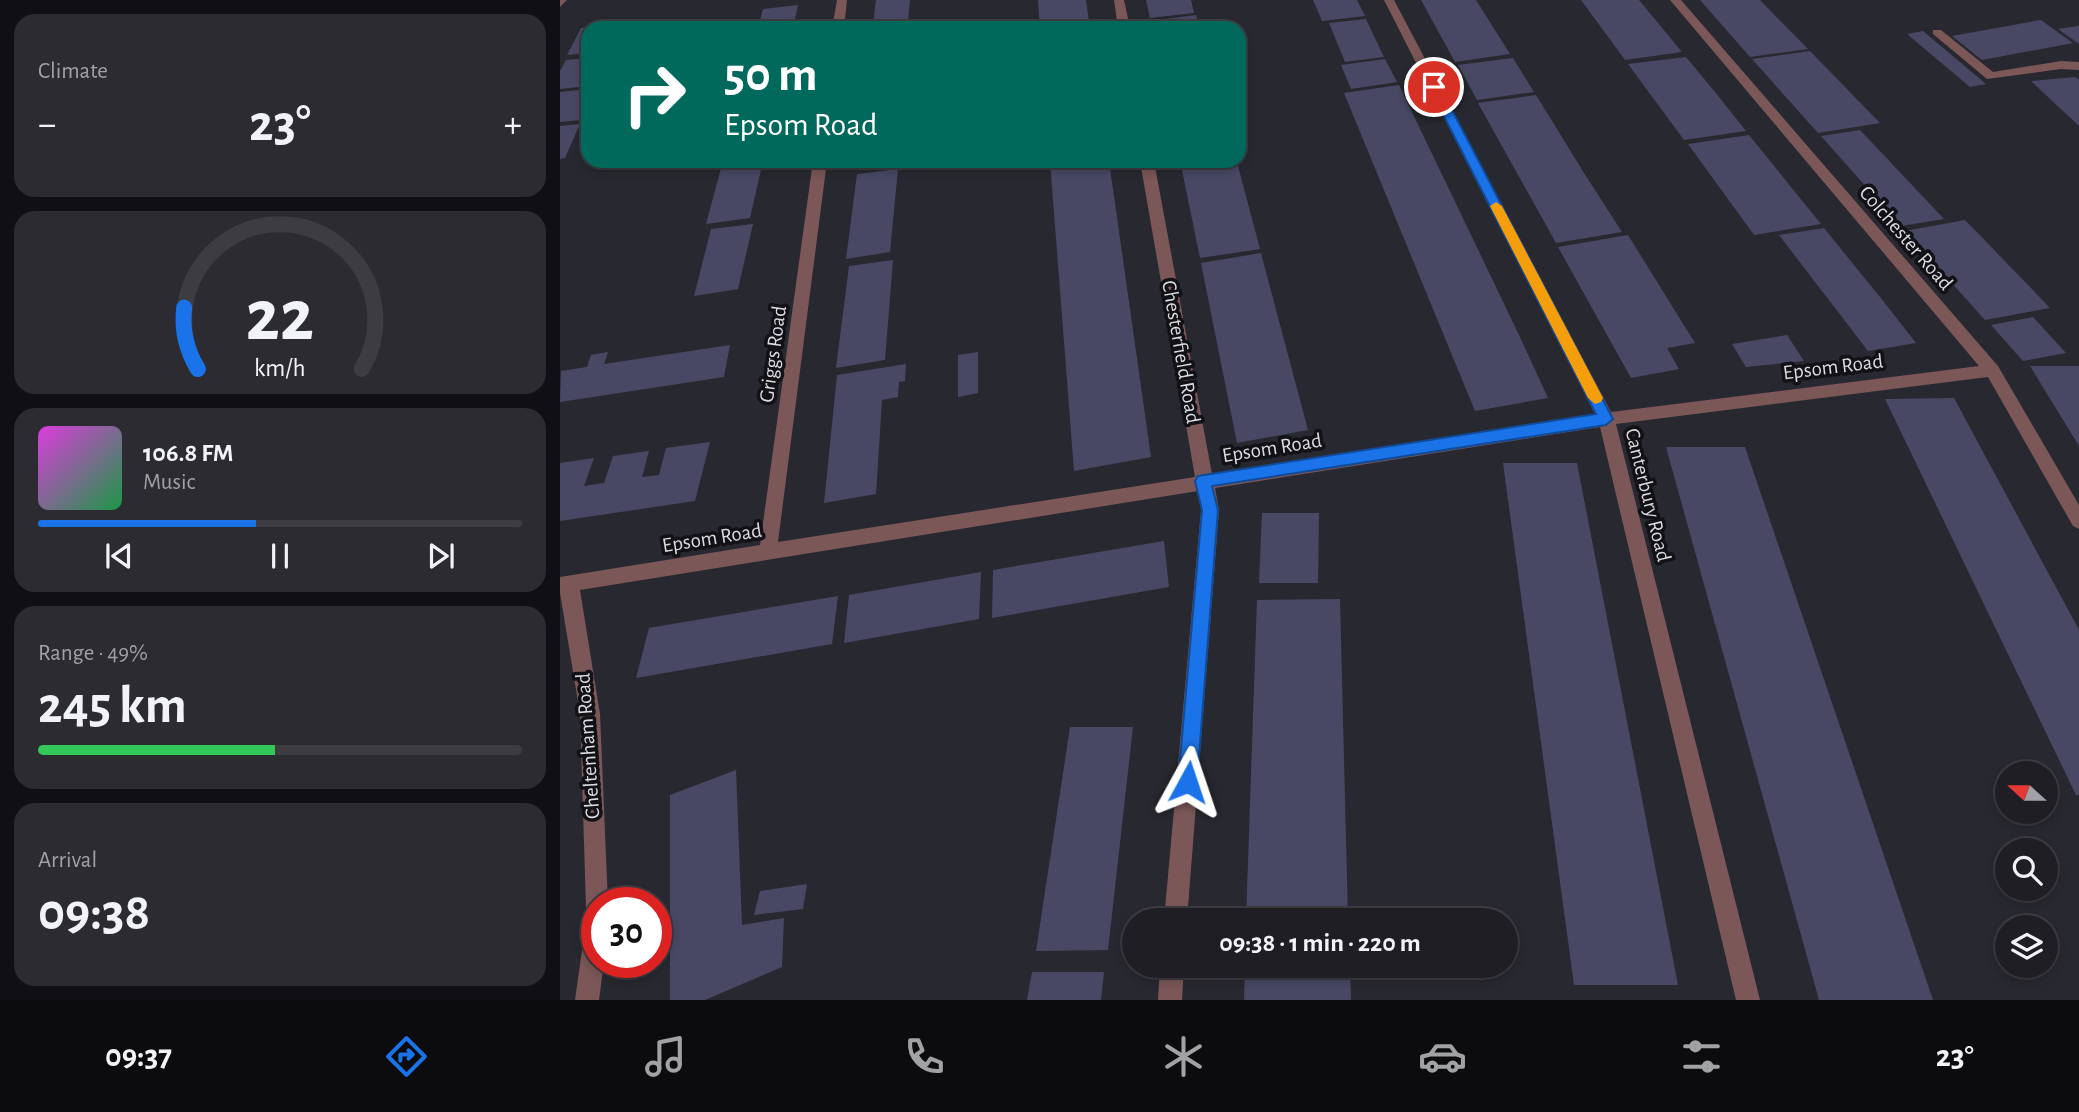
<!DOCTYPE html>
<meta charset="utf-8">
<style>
:root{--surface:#1e1e24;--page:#2b2b31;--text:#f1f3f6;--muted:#a1a2a6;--line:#3c3c41;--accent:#1a73e8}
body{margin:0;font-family:"Alegreya Sans",sans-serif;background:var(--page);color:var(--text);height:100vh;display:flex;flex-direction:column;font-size:26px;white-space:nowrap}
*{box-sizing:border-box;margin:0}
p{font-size:23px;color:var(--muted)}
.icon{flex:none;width:38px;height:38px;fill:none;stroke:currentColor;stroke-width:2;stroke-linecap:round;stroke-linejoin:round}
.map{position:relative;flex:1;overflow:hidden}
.sheet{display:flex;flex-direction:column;gap:14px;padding:14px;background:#101014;width:560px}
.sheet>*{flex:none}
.hud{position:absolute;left:21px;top:21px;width:665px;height:147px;border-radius:21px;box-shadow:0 4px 10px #0003,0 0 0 2px var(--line);background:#00695c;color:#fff;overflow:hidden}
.needle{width:46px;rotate:291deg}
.fabs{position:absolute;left:1435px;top:761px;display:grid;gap:14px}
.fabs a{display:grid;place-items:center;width:63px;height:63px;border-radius:50%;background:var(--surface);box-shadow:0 4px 10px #0003,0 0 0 2px var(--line);font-size:35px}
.speed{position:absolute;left:21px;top:887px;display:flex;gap:14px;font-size:35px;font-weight:700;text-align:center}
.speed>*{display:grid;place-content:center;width:91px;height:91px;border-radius:50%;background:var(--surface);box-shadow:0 4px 10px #0003,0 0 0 2px var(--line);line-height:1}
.speed .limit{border:10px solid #d22;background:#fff;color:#111}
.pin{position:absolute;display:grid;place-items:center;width:60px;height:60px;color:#fff;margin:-30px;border:4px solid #fff;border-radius:50%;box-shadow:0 2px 7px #0007}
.me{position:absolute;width:77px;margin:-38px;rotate:5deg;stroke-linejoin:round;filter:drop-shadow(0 0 5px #0008)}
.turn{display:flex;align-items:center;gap:24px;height:147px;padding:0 28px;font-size:32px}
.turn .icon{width:91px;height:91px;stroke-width:2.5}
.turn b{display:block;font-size:49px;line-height:60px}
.big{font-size:52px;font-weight:700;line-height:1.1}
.sheet .card{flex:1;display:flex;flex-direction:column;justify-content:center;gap:10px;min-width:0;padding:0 24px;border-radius:21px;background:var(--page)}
.sheet .dial{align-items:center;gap:0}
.dial svg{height:182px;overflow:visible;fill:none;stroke:var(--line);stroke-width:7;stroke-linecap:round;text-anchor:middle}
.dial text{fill:var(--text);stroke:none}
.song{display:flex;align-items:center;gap:21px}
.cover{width:84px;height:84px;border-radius:10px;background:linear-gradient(135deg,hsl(300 70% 55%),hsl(140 70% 35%))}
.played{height:7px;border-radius:4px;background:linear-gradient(90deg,var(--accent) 45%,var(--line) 45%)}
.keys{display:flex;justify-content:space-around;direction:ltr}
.heat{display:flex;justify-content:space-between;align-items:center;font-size:38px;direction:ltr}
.charge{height:10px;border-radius:5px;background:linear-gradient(90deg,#34c759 49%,var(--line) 0)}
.trip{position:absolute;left:562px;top:908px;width:396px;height:70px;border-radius:35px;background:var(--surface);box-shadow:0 4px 10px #0003,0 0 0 2px var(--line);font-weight:700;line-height:70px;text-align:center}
.menu{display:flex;height:112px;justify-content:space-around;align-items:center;background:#0c0c0e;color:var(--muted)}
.menu .icon{width:49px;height:49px}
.menu .current{color:var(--accent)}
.menu b{font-size:32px;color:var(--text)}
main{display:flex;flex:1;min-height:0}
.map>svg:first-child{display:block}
</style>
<main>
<section class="sheet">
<div class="card"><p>Climate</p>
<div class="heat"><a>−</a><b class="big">23°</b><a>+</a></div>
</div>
<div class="card dial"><svg viewBox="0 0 100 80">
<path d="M14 69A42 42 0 1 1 86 69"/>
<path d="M14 69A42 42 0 0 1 8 42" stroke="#1a73e8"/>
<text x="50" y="56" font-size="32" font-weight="700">22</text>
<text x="50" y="72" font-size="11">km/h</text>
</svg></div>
<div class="card">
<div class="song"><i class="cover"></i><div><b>106.8 FM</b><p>Music</p></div></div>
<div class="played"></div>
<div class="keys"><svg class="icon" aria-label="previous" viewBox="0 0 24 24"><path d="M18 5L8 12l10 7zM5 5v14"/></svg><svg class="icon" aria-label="pause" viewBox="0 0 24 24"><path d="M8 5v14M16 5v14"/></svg><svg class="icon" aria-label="next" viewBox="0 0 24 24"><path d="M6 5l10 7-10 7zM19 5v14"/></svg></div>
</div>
<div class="card"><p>Range · 49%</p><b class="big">245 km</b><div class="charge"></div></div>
<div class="card"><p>Arrival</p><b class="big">09:38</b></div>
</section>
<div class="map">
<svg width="1519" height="1000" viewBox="0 0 1519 1000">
<rect width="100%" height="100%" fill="#282830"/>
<!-- building -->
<path fill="#494864" d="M316 0H350L348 20 313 24Z
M478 0H526L530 28H480Z
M586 0H631L634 13 590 18Z
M753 0H797L805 16 762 21Z
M861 0H916L950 54 895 62Z
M1021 0H1079L1122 52 1065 60Z
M1140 0H1200L1248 49 1190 57Z
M238 5 233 28H198L203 9Z
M636 15 639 26 633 28H592L591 21Z
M806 19 824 57 785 62 769 23Z
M1481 20 1513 43 1422 60 1392 36Z
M1519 25V44L1498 29 1518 26Z
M28 27V53L7 55 21 28Z
M1363 31 1426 84 1410 87 1347 34Z
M1250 51 1284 86 1320 123 1258 133 1192 59Z
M1126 57 1155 92 1186 131 1124 140 1068 64Z
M28 58V86L0 89V71L6 60Z
M953 58 974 92 917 100 898 65Z
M825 59 837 82 791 89 781 65Z
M1515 77 1519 80V126L1471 81Z
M839 85 959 335 988 398 915 411 784 93Z
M28 89V105L21 120 0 122V92Z
M976 95 1024 173 1062 232 996 243 918 103Z
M20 124 5 158 0 159V126Z
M1300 130 1369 203 1384 219 1341 226 1261 136Z
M1189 135 1248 208 1261 224 1194 235 1128 144Z
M163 161H203L190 218 146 224Z
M490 161H549L591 457 514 471Z
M677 162 700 249 640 258 622 170Z
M338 169 330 252 286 259 297 174Z
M1405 220 1472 289 1490 308 1425 320 1345 231Z
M193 224 178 289 134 296 151 229Z
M1264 228 1324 302 1356 343 1308 351 1219 235Z
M1068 235 1135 343 1107 348 1119 369 1071 378 998 247Z
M701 253 748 430 677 443 641 263Z
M333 260 325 360 276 368 289 266Z
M1473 317 1506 353 1463 361 1431 325Z
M1227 335 1244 361 1186 367 1172 344Z
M170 345 164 377 0 402 1 371 27 367 31 355 48 352 44 364Z
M418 352V393L398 397V355Z
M346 364 345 381 339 382 338 397 322 400 316 494 264 503 277 375Z
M1470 366H1519V446L1484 389Z
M1394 398 1519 630V795H1516L1325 399Z
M150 442 135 501 0 521V463L34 458 24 486 44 483 53 456 89 451 82 477 99 475 106 448Z
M1106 447H1185L1373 1000H1259Z
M943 463H1017L1118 985H1014Z
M702 513H759L758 583H699Z
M604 541 609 587 432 618 433 570Z
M421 572 419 619 284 643 289 595Z
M278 596 272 644 76 678 89 628Z
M780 599 788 920H686L697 600Z
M510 727H573L548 950 476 951Z
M176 770 182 925 224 918 222 967 145 1000H110V795Z
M247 884 243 909 194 915 200 891Z
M685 966H790L791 1000H684Z
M472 972H544L541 1000H467Z"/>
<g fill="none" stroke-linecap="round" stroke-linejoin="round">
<!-- minor -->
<path fill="#7b5757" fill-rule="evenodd" d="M0 0H7L0 7Z
M277 0H287L284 28H272Z
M554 0H564L570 28H558Z
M824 0H834L1051 412 1419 366 1110 0H1121L1438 366 1519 505V529L1513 526 1428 377 1056 424 1200 1000H1176L1040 427 655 488 659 510 627 920H604L641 510 638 491 20 590 40 714 48 903H37V962H44L39 1000H15L25 929 29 921 35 918 29 916 26 908 20 714 0 593V577L200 545 253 161H267L218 542 635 477 580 161H594L652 474 1035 414Z
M1373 30H1381L1433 72 1501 61 1519 62V70L1501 69 1427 79 1373 34Z
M600 966H624L622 1000H598Z"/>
</g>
<!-- route -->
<path fill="#1a73e8" stroke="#114b97" stroke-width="2" d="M874 84 880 87 1053 419 1046 425 652 486 658 510 637 782 634 788 628 791 621 788 618 782 642 510 635 481 638 476 1036 414 869 87Z"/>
<!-- slow -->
<path fill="#f59e0b" d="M936 202 942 206 1043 398 1041 402 1035 404 1028 398 930 206Z"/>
<g text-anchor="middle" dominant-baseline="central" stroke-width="7" stroke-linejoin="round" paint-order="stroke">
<!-- street labels -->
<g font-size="21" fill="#dbdbe0" stroke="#121115">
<text transform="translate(1346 238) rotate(49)">Colchester Road</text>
<text transform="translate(621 352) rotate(80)">Chesterfield Road</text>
<text transform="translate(213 354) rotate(-82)">Griggs Road</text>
<text transform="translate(1273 367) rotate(-7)">Epsom Road</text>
<text transform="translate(712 448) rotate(-9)">Epsom Road</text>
<text transform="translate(1088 495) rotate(76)">Canterbury Road</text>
<text transform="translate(152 538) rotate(-9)">Epsom Road</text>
<text transform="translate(28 746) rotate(-94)">Cheltenham Road</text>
</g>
</g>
</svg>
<div class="fabs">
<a><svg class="needle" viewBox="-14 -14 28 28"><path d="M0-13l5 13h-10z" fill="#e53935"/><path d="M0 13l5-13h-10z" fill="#a1a2a6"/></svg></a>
<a><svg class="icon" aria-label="search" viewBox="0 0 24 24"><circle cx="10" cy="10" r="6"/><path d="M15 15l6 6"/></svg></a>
<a><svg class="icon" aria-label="layers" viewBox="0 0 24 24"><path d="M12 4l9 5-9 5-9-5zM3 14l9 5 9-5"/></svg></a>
</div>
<div class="speed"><div class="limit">30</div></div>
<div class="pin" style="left:874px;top:87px;background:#d93025"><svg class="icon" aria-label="arrive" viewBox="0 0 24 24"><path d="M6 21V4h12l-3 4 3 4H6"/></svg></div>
<svg class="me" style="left:628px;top:782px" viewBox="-20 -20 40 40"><path d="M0-17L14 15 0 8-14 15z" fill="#1a73e8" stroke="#fff" stroke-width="4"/></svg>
<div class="trip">09:38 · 1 min · 220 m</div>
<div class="hud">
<div class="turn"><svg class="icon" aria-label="right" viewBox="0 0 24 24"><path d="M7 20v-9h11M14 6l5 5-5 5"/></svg><div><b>50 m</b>Epsom Road</div></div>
</div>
</div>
</main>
<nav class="menu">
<b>09:37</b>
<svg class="icon current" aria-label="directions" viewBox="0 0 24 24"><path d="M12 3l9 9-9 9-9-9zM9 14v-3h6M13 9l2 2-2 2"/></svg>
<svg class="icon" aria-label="music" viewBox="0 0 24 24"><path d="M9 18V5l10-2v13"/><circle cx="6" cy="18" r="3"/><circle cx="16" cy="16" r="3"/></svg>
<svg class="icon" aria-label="phone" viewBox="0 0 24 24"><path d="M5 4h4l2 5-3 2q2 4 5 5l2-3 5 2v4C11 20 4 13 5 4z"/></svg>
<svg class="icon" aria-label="climate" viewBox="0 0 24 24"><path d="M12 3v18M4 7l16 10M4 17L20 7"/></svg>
<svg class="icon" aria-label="car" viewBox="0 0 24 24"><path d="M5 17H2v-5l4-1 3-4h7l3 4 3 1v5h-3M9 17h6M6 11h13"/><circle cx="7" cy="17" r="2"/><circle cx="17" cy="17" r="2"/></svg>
<svg class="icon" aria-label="filters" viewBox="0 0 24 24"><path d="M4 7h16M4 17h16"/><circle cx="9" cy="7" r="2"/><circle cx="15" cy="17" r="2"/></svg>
<b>23°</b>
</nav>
